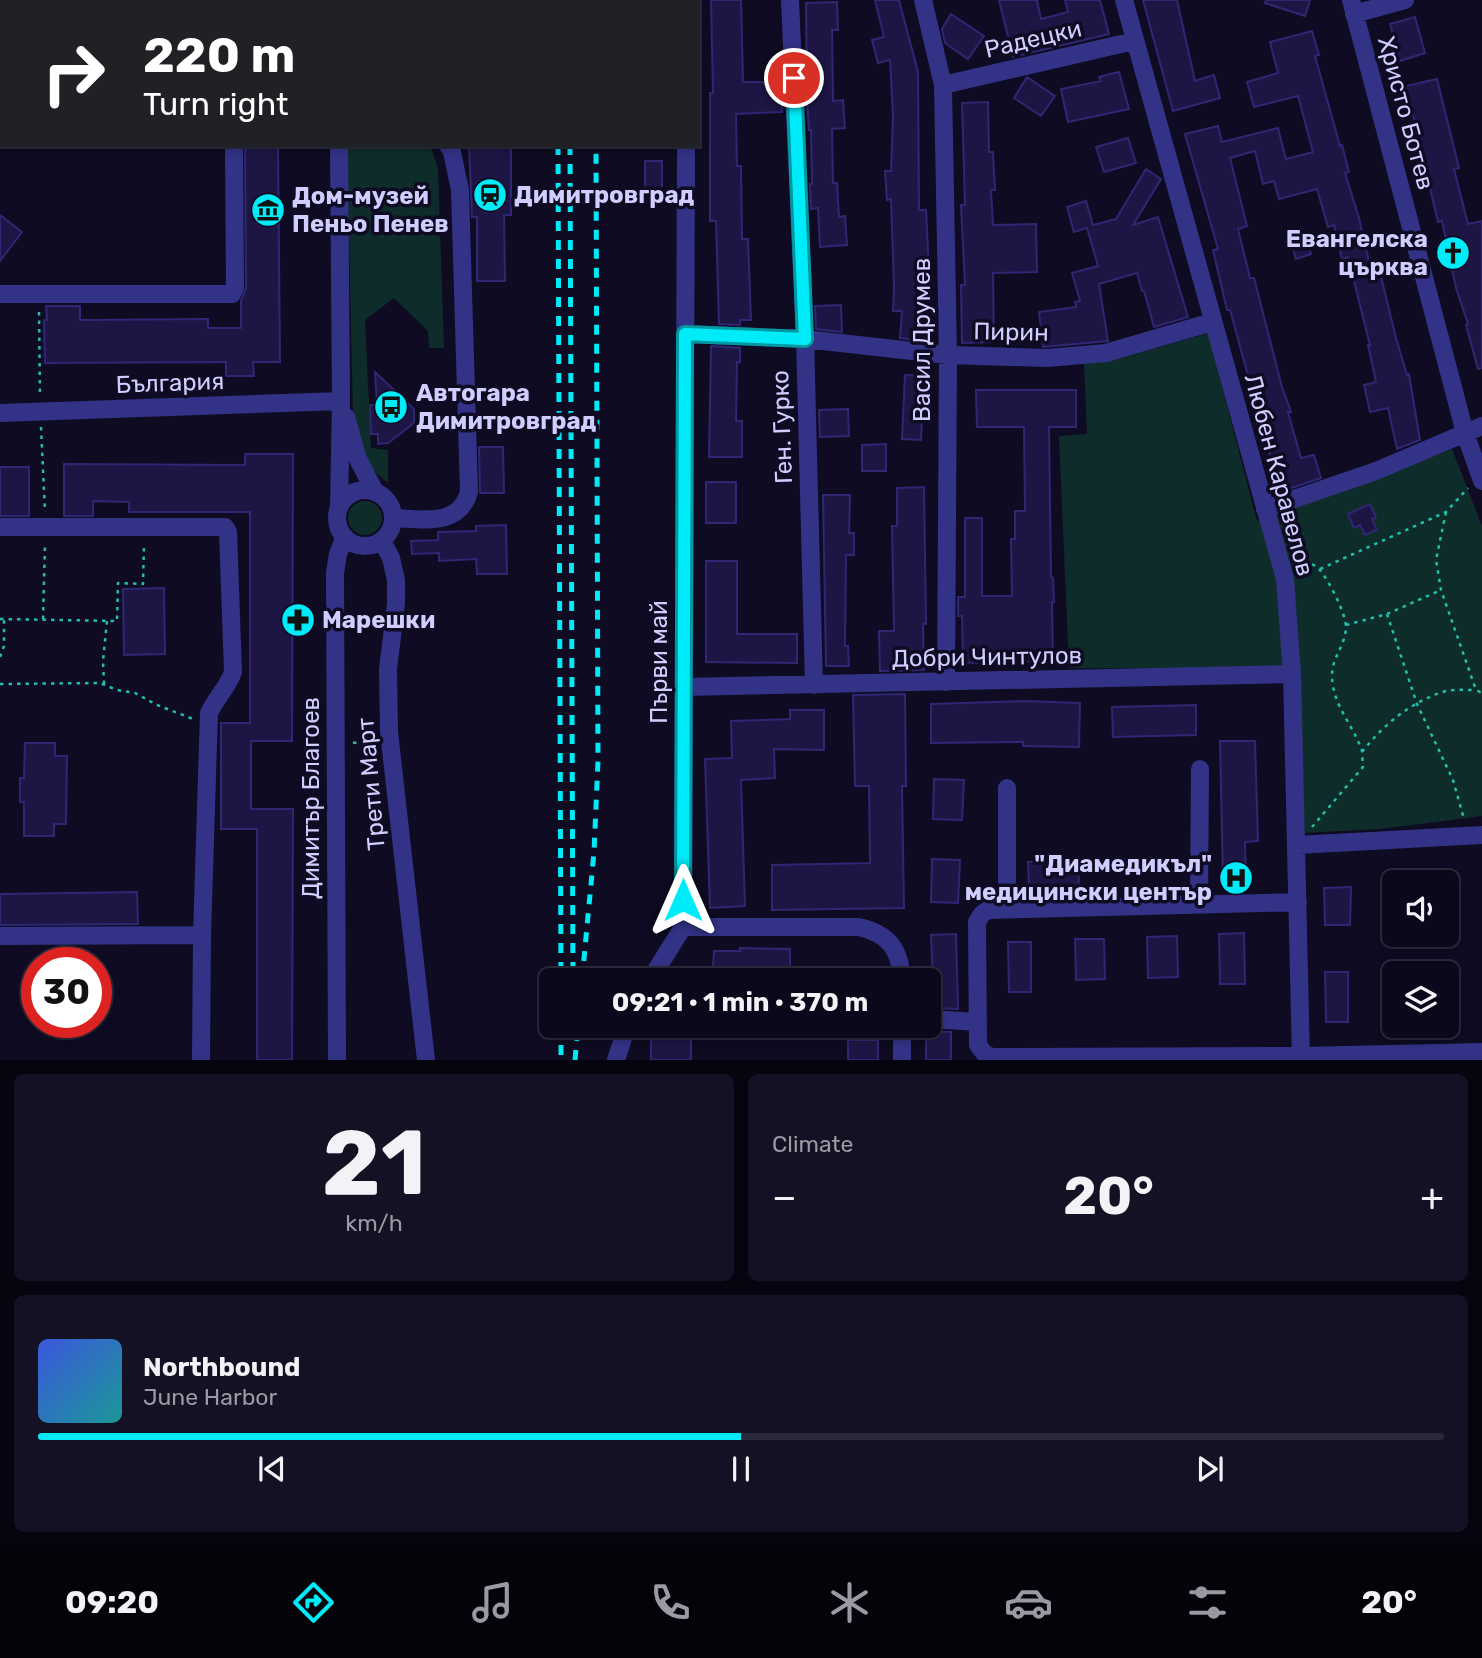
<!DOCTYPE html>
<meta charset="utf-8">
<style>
:root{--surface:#0a081a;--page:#131123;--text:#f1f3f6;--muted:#999aa2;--line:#2a2939;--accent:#00ebf8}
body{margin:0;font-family:Rubik,sans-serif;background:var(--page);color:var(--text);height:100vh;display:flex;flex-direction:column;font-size:26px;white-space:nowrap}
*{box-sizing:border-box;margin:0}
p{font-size:23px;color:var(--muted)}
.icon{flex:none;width:38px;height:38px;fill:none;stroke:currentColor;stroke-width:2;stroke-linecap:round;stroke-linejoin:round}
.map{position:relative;height:1060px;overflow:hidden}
.sheet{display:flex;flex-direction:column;gap:14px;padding:14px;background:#06040e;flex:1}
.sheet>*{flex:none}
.top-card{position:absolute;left:0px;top:0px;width:700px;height:147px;box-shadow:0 4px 10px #0003,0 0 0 2px var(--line);background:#202124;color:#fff;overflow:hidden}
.controls{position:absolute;left:1382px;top:870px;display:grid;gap:14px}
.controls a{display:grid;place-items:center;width:77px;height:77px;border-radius:10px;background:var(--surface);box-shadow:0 4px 10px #0003,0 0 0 2px var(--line);font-size:35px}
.speed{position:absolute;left:21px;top:947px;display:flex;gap:14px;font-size:35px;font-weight:700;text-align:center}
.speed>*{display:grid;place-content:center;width:91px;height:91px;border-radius:50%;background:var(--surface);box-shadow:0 4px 10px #0003,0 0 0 2px var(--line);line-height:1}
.speed .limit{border:10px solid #d22;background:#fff;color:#111}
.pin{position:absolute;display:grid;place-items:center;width:60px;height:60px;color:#fff;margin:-30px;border:4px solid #fff;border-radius:50%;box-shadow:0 2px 7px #0007}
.me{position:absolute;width:77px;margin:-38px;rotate:0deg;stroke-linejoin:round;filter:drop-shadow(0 0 5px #0008)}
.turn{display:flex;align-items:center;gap:24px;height:147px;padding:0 28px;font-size:32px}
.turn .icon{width:91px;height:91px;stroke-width:2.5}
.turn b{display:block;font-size:49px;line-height:60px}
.big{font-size:52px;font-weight:700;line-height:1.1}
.sheet .tile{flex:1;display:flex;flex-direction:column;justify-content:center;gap:10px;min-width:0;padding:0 24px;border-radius:10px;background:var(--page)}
.sheet .dial{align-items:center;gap:0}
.dial b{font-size:91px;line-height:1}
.song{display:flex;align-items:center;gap:21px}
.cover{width:84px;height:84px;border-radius:10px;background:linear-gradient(135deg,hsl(230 70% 55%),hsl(180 70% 35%))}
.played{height:7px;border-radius:4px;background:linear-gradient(90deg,var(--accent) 50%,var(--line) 50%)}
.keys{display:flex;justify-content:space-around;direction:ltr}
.heat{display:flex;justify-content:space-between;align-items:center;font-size:38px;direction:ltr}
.sheet .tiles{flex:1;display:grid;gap:14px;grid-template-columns:1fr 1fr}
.tile:last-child{grid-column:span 2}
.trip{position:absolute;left:539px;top:968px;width:402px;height:70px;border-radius:10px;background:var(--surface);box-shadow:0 4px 10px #0003,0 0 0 2px var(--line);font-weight:700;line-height:70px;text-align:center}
.menu{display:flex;height:112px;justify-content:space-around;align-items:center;background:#04030a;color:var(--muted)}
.menu .icon{width:49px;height:49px}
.menu .current{color:var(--accent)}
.menu b{font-size:32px;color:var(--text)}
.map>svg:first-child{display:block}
</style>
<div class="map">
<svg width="1482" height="1060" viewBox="0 0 1482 1060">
<rect width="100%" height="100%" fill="#0e0b22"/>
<!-- green -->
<path fill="#0e2d2a" d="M349 145H430L438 168 444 348H429L428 331 394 298 365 320 371 448 388 450V483L366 464 353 415 347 149Z
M1208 333 1257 521 1452 449 1482 526V816L1381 829 1303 833 1299 669 1069 668 1059 436 1087 434 1084 363 1119 359Z
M348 518a17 17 0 1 1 34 0a17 17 0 1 1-34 0Z"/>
<!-- building -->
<path fill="#1d1645" stroke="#312673" stroke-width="2" d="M711 0H741L743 82H781L782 112 736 114 737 166H741L742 239H748L751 320H740V325L719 324 716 221H710V93H713Z
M875 0H899L918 72 919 210H926L929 273 926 274 925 341 900 338 902 311H893L894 287 891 199 887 200 885 171H891L893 116 890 60 878 63 872 40 884 37Z
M999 0H1037L1041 19 1068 12 1065 0H1100L1109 34 1013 57Z
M1143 0H1177L1195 81 1214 75 1220 98 1173 111Z
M1266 0H1310L1305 16 1265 3Z
M837 2 838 30H832L833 101 843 100 845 128 832 129 833 183H837L839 217 845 216 847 245 820 247 818 208 811 209 810 184H812L811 130H809L807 102 806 3Z
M951 14 984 36 968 59 945 43 942 29Z
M1415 17 1425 53 1400 61 1390 24Z
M1312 31 1319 55 1315 56 1340 146 1342 145 1349 172 1345 173 1359 218 1370 266 1378 264 1396 338 1407 375 1409 374 1420 440 1397 449 1388 408 1370 412 1364 385 1376 382 1368 345H1370L1348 257 1342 259 1334 225 1328 227 1317 189 1279 199 1274 181 1263 184 1255 151 1230 158 1247 226 1238 229 1250 278H1254L1282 387 1291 412H1288L1301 458 1314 455 1321 478 1280 492 1230 310H1227L1213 250 1218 249 1185 134 1218 126 1222 142 1278 128 1286 159 1313 152 1298 96 1254 107 1247 82 1278 73 1270 42Z
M1119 72 1129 109 1068 122 1061 89 1101 81 1099 77Z
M1027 77 1055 96 1041 116 1014 98Z
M1437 79 1459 168 1454 169 1468 224 1482 221V368L1478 369 1466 325 1468 324 1456 288 1442 221 1438 222 1406 86Z
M988 102 989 152H993L995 190H991L993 225 1036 224 1037 272 993 273 994 342 962 343 961 285H965L961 205H965L962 103Z
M1128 138 1136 163 1104 172 1096 147Z
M245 145H278L280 362H253L254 376H226V362L45 363 44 320H47L46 306H80V320L208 319V328H241V301L246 288Z
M469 145H511V215H504L505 281H477V217H472Z
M645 161H662V193H645Z
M1146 169 1161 179 1133 225 1158 217 1188 317 1154 327 1144 291H1142L1137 273 1099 284 1108 341 1043 347 1039 312 1076 307 1075 302 1080 301 1072 273 1098 266 1087 228 1074 232 1067 207 1086 201 1093 225 1116 219Z
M0 215 22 232 0 261Z
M1304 232 1311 254 1296 259 1289 236Z
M841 305 842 332 816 329 815 306Z
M711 346 740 348V362H737L736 421H742V457H709Z
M375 372 414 409V423L388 443 378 444V434H371L370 405H377Z
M905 375 924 376 921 440 902 439Z
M976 390H1076V427H1049L1051 577 1053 578 1054 602H1052L1053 661 963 663 962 616H958V597H965V518H982V596H1012L1011 539H1015V511H1025L1024 427H977Z
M848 409 849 436 820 437 819 410Z
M886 444V471H862V445Z
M479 447H503L504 493H480Z
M245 454H293L292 741H251V809H293L292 1060H257V829H221V723H250V512H129V502L93 501V516H64V464L245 465Z
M0 467H29V516H0Z
M706 482H736V523H706Z
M924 487 926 624H923L924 670 880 671 879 631H894L892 526H897V488Z
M823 495H850L849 533H854V555H846L845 646H848L849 666H826Z
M1370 504 1376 517 1372 519 1377 530 1365 535 1360 525 1354 528 1348 514Z
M506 525 507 574H477L476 559 439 561V553L412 554 411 541 438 540V532L476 531V526Z
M706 561H737V634H797V663L706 662Z
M164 588 165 654 124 655 123 589Z
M905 694 906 786H902L904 908 772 910V865L870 863 869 786H855L853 695Z
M1024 701 1080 703 1079 747 1023 746V742L931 743V704Z
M1196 705V735L1113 737 1112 707Z
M790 710H824V750L774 749 775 778 741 780 745 906 710 908 705 759 732 758 731 721 790 719Z
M1220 741H1255L1258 841 1245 842 1246 878 1223 879Z
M25 743H55V756H67L66 824H54V836H24V802H20V778H24Z
M934 779 964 780 962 820 933 819Z
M932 859 960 860 958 903 931 902Z
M1078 860 1079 887 1029 889 1028 862Z
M1351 887 1350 925H1325L1324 888Z
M137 892 138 924 0 925V894Z
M1244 933 1245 984H1220L1219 934Z
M956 934 958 1009 934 1008 931 935Z
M1177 936 1178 977 1148 978 1147 937Z
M1075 939H1104L1105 979 1076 980Z
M1008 942H1031V992H1009Z
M740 948 790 949V980H712L714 951H740Z
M1325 972H1348V1022H1326Z
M651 1026H676V1032H685V1038L691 1039V1060H651Z
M926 1031 951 1032V1060H926Z
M848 1040H878V1060H848Z"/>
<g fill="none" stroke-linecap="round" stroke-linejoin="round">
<!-- path -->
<path stroke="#23bdac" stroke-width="2.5" stroke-dasharray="3.5 5" stroke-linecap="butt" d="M39 312 40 396
M41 427 45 512
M1446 512 1436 560 1441 590 1476 690 1482 693
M1296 559C1304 559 1314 564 1320 570 1329 581 1347 615 1346 629 1343 653 1328 659 1333 686 1337 710 1355 729 1362 751 1363 756 1362 762 1363 767L1312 827
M1320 569 1446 512 1468 488
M1387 614 1417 704 1453 780 1464 819
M0 619 117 621 118 583 143 584 144 544
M43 619 45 543
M1346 625 1387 614 1441 590
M0 657 4 646V619
M0 684 100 683 117 690 135 693 157 705 193 719
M104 684 103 661 107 621
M353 743 374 740
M1362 752C1384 724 1412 701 1446 691 1455 689 1465 690 1474 690"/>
<!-- minor -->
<path stroke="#323386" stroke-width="18" d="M790 0 805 339 814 685
M923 0 943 85 948 355 946 682
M1124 0 1285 579 1292 674 1301 1060
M1351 0 1465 433 1482 481
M187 2V0
M369 2V0
M687 2V0
M1354 14 1405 0
M943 85 1134 41
M0 294H232L235 288 234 145
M685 334 805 339 948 355 1047 358 1106 353 1212 322
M0 413 341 401
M346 417 358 459 374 490
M337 518a28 28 0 1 1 56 0a28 28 0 1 1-56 0Z
M339 508 341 401 339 145
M1265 509 1376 471 1482 426
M394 518C423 519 459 527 469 492L460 190 452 152 448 145
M0 527H225L228 532 233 672C228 687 216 698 209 713L202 935 201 1060
M382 541 391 558 396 580V604L388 669 389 732 426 1060
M684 687 1292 674
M1297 845 1482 835
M1298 902 988 910 982 914 977 922 978 1045 985 1054 992 1057 1301 1056 1482 1052
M1199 903 1200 769
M1007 909V788
M683 927 686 145
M683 927H859C889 934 900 949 902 980
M0 936 202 935
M650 980 683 927
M929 1019 978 1022
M337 1060 335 573 338 554 345 537
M616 1060 627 1026
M902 1060V1026"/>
<!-- rail -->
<path stroke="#00ebf8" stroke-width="5" stroke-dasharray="10 9" stroke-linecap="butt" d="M557 0V2
M569 0V2
M596 0V2
M558 145 561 980
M570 145 573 980
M582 980 594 852 598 761 596 145
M561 1026V1060
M575 1060 578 1026"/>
</g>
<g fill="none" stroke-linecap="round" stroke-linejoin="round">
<!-- route casing -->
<g stroke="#0099a1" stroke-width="18">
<path id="route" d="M683 900 685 334 805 339 794 78"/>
</g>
<!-- route -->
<use href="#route" stroke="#00ebf8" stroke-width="12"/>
</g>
<!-- icons -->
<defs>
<g id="station-disc" transform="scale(1.75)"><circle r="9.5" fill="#00ebf8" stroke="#0e0b22"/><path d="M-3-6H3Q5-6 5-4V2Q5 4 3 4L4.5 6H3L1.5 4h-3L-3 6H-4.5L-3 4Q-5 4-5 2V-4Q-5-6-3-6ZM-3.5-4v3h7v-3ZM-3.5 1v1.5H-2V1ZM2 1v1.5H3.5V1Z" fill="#111"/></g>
<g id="museum-disc" transform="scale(1.75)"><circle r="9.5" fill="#00ebf8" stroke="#0e0b22"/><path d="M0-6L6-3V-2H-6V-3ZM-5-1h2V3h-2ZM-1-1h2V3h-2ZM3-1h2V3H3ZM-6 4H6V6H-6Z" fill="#111"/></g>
<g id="church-disc" transform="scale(1.75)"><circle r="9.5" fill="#00ebf8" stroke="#0e0b22"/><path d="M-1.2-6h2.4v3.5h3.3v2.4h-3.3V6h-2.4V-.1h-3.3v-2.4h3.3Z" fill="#111"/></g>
<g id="bus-disc" transform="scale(1.75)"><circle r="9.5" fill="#00ebf8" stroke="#0e0b22"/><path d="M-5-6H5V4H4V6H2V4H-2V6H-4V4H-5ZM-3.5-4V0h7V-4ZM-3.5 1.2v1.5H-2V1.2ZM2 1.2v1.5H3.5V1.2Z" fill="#111"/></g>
<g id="pharmacy-disc" transform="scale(1.75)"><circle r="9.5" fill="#00ebf8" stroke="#0e0b22"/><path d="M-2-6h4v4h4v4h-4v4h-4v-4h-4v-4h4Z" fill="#111"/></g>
<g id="hospital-disc" transform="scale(1.75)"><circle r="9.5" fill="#00ebf8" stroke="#0e0b22"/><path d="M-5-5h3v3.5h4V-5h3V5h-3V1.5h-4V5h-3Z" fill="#111"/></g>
</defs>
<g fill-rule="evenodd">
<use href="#station-disc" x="490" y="195"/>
<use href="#museum-disc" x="268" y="210"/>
<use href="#church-disc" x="1453" y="253"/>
<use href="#bus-disc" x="391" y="407"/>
<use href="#pharmacy-disc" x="298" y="620"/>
<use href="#hospital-disc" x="1236" y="878"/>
</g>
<g text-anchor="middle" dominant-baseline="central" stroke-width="7" stroke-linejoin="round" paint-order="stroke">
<!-- street labels -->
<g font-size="24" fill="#d0cdff" stroke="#0e0b22">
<text transform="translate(1033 39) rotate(-13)">Радецки</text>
<text transform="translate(1406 113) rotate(75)">Христо Ботев</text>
<text transform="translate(1011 332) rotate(1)">Пирин</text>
<text transform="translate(922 340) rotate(-90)">Васил Друмев</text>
<text transform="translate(170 383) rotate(-2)">България</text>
<text transform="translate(782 427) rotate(-92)">Ген. Гурко</text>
<text transform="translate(1279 475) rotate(75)">Любен Каравелов</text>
<text transform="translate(987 657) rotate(-1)">Добри Чинтулов</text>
<text transform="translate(659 662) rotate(-90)">Първи май</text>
<text transform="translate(371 784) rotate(-95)">Трети Март</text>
<text transform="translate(311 798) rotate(-90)">Димитър Благоев</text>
</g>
<!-- poi labels -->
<g font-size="24" font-weight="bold" fill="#d0cdff" stroke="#0e0b22" text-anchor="start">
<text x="514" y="195">Димитровград</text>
<text x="292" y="196">Дом-музей<tspan x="292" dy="28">Пеньо Пенев</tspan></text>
<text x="1428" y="239" text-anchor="end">Евангелска<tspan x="1428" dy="28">църква</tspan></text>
<text x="416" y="393">Автогара<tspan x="416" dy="28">Димитровград</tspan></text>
<text x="322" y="620">Марешки</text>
<text x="1212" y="864" text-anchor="end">"Диамедикъл"<tspan x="1212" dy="28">медицински център</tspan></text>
</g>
</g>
</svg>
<div class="controls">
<a><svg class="icon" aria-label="sound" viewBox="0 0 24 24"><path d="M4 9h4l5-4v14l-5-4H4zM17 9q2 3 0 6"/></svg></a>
<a><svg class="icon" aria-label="layers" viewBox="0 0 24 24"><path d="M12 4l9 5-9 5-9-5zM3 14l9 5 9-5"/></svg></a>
</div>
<div class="speed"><div class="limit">30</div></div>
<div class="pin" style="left:794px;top:78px;background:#d93025"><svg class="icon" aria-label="arrive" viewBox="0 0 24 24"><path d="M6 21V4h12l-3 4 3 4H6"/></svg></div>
<svg class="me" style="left:683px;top:900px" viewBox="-20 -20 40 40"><path d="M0-17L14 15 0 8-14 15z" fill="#00ebf8" stroke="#fff" stroke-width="4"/></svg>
<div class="trip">09:21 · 1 min · 370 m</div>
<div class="top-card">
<div class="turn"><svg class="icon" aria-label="right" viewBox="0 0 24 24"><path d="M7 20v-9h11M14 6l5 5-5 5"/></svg><div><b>220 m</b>Turn right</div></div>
</div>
</div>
<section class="sheet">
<div class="tiles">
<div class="tile dial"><b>21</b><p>km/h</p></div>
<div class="tile"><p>Climate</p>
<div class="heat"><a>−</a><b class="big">20°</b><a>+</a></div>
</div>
<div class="tile">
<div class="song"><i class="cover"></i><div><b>Northbound</b><p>June Harbor</p></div></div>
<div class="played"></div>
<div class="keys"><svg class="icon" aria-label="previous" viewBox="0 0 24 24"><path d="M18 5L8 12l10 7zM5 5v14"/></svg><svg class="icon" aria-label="pause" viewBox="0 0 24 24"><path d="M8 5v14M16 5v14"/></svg><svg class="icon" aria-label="next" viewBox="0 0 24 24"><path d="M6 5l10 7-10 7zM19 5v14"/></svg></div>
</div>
</div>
</section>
<nav class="menu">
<b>09:20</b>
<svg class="icon current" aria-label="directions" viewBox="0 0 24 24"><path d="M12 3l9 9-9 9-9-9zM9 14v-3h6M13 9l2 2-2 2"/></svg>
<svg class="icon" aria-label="music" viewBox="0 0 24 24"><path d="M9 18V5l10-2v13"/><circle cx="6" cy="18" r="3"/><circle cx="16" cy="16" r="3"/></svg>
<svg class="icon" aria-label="phone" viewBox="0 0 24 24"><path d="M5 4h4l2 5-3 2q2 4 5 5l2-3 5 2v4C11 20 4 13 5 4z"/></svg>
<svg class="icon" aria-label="climate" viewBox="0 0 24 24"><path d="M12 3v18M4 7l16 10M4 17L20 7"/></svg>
<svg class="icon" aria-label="car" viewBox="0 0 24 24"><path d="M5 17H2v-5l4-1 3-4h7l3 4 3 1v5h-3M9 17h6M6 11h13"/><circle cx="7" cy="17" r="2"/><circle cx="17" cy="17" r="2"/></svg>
<svg class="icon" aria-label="filters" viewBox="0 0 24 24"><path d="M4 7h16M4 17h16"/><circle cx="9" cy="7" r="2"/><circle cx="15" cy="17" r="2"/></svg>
<b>20°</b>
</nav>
